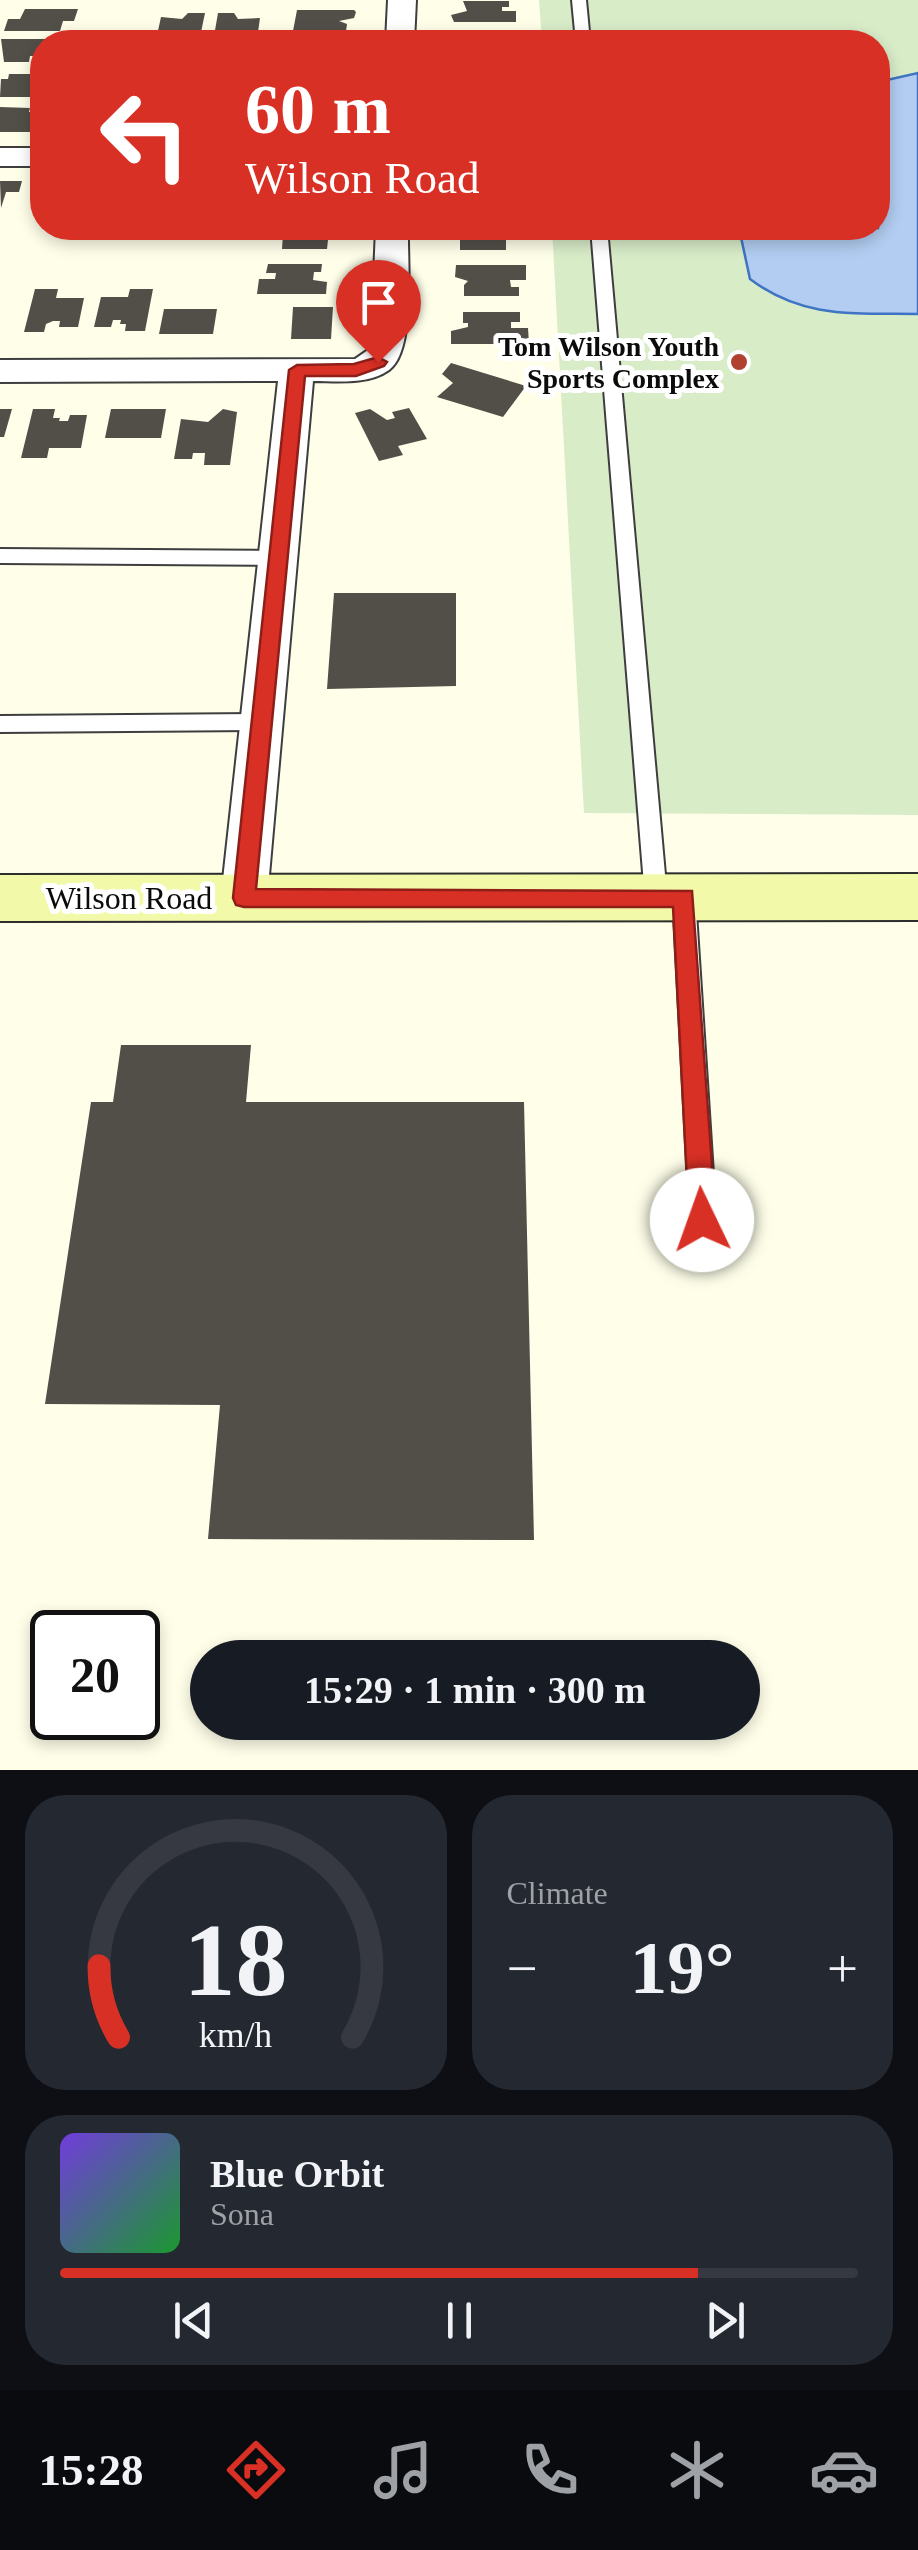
<!DOCTYPE html>
<meta charset="utf-8">
<style>
:root{--surface:#171b24;--page:#242831;--text:#f1f3f6;--muted:#9ea1a6;--line:#363941;--accent:#d93025}
body{margin:0;font-family:"Times New Roman",serif;background:var(--page);color:var(--text);height:100vh;display:flex;flex-direction:column;font-size:38px;white-space:nowrap}
*{box-sizing:border-box;margin:0}
p{font-size:32px;color:var(--muted)}
.icon{flex:none;width:55px;height:55px;fill:none;stroke:currentColor;stroke-width:2;stroke-linecap:round;stroke-linejoin:round}
.map{position:relative;height:1770px;overflow:hidden}
.details{display:flex;flex-direction:column;gap:25px;padding:25px;background:#0d0f14;flex:1}
.details>*{flex:none}
.hud{position:absolute;left:30px;top:30px;width:860px;height:210px;border-radius:40px;box-shadow:0 5px 15px #0003;background:#d93025;color:#fff;overflow:hidden}
.speed{position:absolute;left:30px;top:1610px;display:flex;gap:20px;font-size:50px;font-weight:700;text-align:center}
.speed>*{display:grid;place-content:center;width:130px;height:130px;border-radius:50%;background:var(--surface);box-shadow:0 5px 15px #0003;line-height:1}
.speed .limit{border:5px solid #111;border-radius:15px;background:#fff;color:#111}
.pin{position:absolute;display:grid;place-items:center;width:85px;height:85px;color:#fff;margin:-102px -42px;border-radius:50% 50% 50% 0;rotate:-45deg;box-shadow:0 0 10px #0007}
.pin .icon{rotate:45deg}
.me{position:absolute;width:110px;margin:-55px;rotate:357deg;stroke-linejoin:round;filter:drop-shadow(0 0 8px #0008)}
.turn{display:flex;align-items:center;gap:35px;height:210px;padding:0 50px;font-size:45px}
.turn .icon{width:130px;height:130px;stroke-width:2.5}
.turn b{display:block;font-size:70px;line-height:85px}
.big{font-size:75px;font-weight:800;line-height:1.1}
.details .widget{flex:1;display:flex;flex-direction:column;justify-content:center;gap:15px;min-width:0;padding:0 35px;border-radius:40px;background:var(--page)}
.details .dial{align-items:center;gap:0}
.dial svg{height:260px;overflow:visible;fill:none;stroke:var(--line);stroke-width:7;stroke-linecap:round;text-anchor:middle}
.dial text{fill:var(--text);stroke:none}
.song{display:flex;align-items:center;gap:30px}
.cover{width:120px;height:120px;border-radius:15px;background:linear-gradient(135deg,hsl(260 70% 55%),hsl(130 70% 35%))}
.played{height:10px;border-radius:5px;background:linear-gradient(90deg,var(--accent) 80%,var(--line) 80%)}
.keys{display:flex;justify-content:space-around;direction:ltr}
.heat{display:flex;justify-content:space-between;align-items:center;font-size:55px;direction:ltr}
.details .tiles{flex:1;display:grid;gap:25px;grid-template-columns:1fr 1fr}
.widget:last-child{grid-column:span 2}
.trip{position:absolute;left:190px;top:1640px;width:570px;height:100px;border-radius:50px;background:var(--surface);box-shadow:0 5px 15px #0003;font-weight:800;line-height:100px;text-align:center}
.tab-bar{display:flex;height:160px;justify-content:space-around;align-items:center;background:#090b0e;color:var(--muted)}
.tab-bar .icon{width:70px;height:70px}
.tab-bar .active{color:var(--accent)}
.tab-bar b{font-size:45px;color:var(--text)}
.map>svg:first-child{display:block}
</style>
<div class="map">
<svg width="918" height="1770" viewBox="0 0 918 1770">
<rect width="100%" height="100%" fill="#fefee9"/>
<!-- pitch -->
<path fill="#d8ecc8" d="M539 0H918V815L584 813 552 228H878V42H542Z"/>
<!-- water -->
<path fill="#b2cdf1" stroke="#3e74c3" stroke-width="2.5" d="M918 73V314C854 313 803 319 750 279L739 228H878V82Z"/>
<!-- building -->
<path fill="#524e48" d="M463 1H509V7H502V11H516V22H454L451 15 467 11Z
M25 9H78L74 21H63L60 31H4L8 19H20Z
M297 10H354L356 12 354 18 339 21 347 24 346 31H293Z
M188 13H205L199 42 156 40 161 17 182 19Z
M218 13H234L238 19 260 18 257 39 213 42Z
M460 33H500L501 42 460 41Z
M1 39H48L42 42V56H30L29 62H4Z
M9 74H42V97H0L1 79H8Z
M0 107 30 108 29 112H42L36 132H0Z
M0 181H22L19 192H6L1 208Z
M271 228H337L336 232 320 235V240H328L327 249H282L283 234H270Z
M453 228H519L520 234H506V250H460V240H469V236L453 232Z
M268 264H322L321 272H314L313 280 327 282 326 294H257L259 279H275L276 273H266Z
M456 265H526V280H510L511 287H519V296H464V285L468 281 455 277Z
M35 289H58L56 298H84L78 327H59L60 321H53L46 324 44 332H24Z
M130 289H153L145 331H125L126 324H120L121 320H113L111 327H94L101 297H128Z
M293 307H333L331 339H291Z
M164 309H217L213 334H159Z
M463 312H520V322H511V328H528L529 344H451V331L468 327V323H463Z
M451 363 526 386 503 417 437 397 453 383 442 374Z
M409 408 427 439 398 446 403 455 379 461 355 413 370 409 387 420 395 418 392 412Z
M0 409H12L4 437H0Z
M33 409H55L53 418H60L59 421H68L70 415H87L81 448H49L47 458H21Z
M111 409H166L161 438H105Z
M223 409 237 412 230 465H204L205 453H193L192 459H174L181 419 208 422Z
M334 593H456V686L327 689Z
M121 1045H251L246 1102H524L534 1540 208 1539 220 1405 45 1404 91 1102H113Z"/>
<g fill="none" stroke-linecap="round" stroke-linejoin="round">
<!-- lane casing -->
<g stroke="#3e3e3e" stroke-width="4">
<path id="lane" d="M572 0H586L590 42H576Z
M591 228H607L667 897 664 904H648L645 897Z
M0 549 278 551 288 558 278 565 0 563Z
M262 714 272 722 262 730 0 732V716Z
M684 888 692 890 695 897 716 1220 712 1229 703 1232 694 1229 690 1220 673 897 676 890Z"/>
</g>
<!-- street casing -->
<g stroke="#3e3e3e" stroke-width="4">
<path id="street" d="M388 0H416L414 42H386Z
M0 148H42V166H0Z
M376 228H408C407 260 416 351 389 370 368 385 337 381 313 381L267 898 260 911 244 917 228 911 221 898 278 381 0 382V360L355 359 371 348Z"/>
</g>
<!-- secondary casing -->
<g stroke="#2d2d2d" stroke-width="4">
<path id="secondary" d="M918 874V920L0 921V875Z"/>
</g>
<!-- lane -->
<use href="#lane" fill="#fff" fill-rule="evenodd"/>
<!-- street -->
<use href="#street" fill="#fff" fill-rule="evenodd"/>
<!-- secondary -->
<use href="#secondary" fill="#f2f9a9" fill-rule="evenodd"/>
</g>
<!-- route -->
<path fill="#d93025" stroke="#8d1f18" stroke-width="2.5" d="M378 357 387 362 384 366 356 376H305L256 889 692 891 716 1220 712 1228 702 1232 693 1228 689 1220 673 907H244L236 905 233 898 289 370 297 365 354 364Z"/>
<!-- markers -->
<circle fill="#af412e" stroke="#fff" stroke-width="4" cx="739" cy="362" r="10"/>
<g text-anchor="middle" dominant-baseline="central" stroke-width="10" stroke-linejoin="round" paint-order="stroke">
<!-- far-poi labels -->
<g font-size="28" font-weight="bold" fill="#0b0b0b" stroke="#fff" text-anchor="end">
<text x="719" y="346">Tom Wilson Youth<tspan x="719" dy="32">Sports Complex</tspan></text>
</g>
<!-- street labels -->
<g font-size="32" fill="#0b0b0b" stroke="#fff">
<text x="129" y="898">Wilson Road</text>
</g>
</g>
</svg>
<div class="speed"><div class="limit">20</div></div>
<div class="pin" style="left:378px;top:362px;background:#d93025"><svg class="icon" aria-label="arrive" viewBox="0 0 24 24"><path d="M6 21V4h12l-3 4 3 4H6"/></svg></div>
<svg class="me" style="left:702px;top:1220px" viewBox="-20 -20 40 40"><circle r="19" fill="#fff"/><path d="M0-13L10 11 0 6-10 11z" fill="#d93025"/></svg>
<div class="trip">15:29 · 1 min · 300 m</div>
<div class="hud">
<div class="turn"><svg class="icon" aria-label="left" viewBox="0 0 24 24"><path d="M17 20v-9H6M10 6l-5 5 5 5"/></svg><div><b>60 m</b>Wilson Road</div></div>
</div>
</div>
<section class="details">
<div class="tiles">
<div class="widget dial"><svg viewBox="0 0 100 80">
<path d="M14 69A42 42 0 1 1 86 69"/>
<path d="M14 69A42 42 0 0 1 8 47" stroke="#d93025"/>
<text x="50" y="56" font-size="32" font-weight="700">18</text>
<text x="50" y="72" font-size="11">km/h</text>
</svg></div>
<div class="widget"><p>Climate</p>
<div class="heat"><a>−</a><b class="big">19°</b><a>+</a></div>
</div>
<div class="widget">
<div class="song"><i class="cover"></i><div><b>Blue Orbit</b><p>Sona</p></div></div>
<div class="played"></div>
<div class="keys"><svg class="icon" aria-label="previous" viewBox="0 0 24 24"><path d="M18 5L8 12l10 7zM5 5v14"/></svg><svg class="icon" aria-label="pause" viewBox="0 0 24 24"><path d="M8 5v14M16 5v14"/></svg><svg class="icon" aria-label="next" viewBox="0 0 24 24"><path d="M6 5l10 7-10 7zM19 5v14"/></svg></div>
</div>
</div>
</section>
<nav class="tab-bar">
<b>15:28</b>
<svg class="icon active" aria-label="directions" viewBox="0 0 24 24"><path d="M12 3l9 9-9 9-9-9zM9 14v-3h6M13 9l2 2-2 2"/></svg>
<svg class="icon" aria-label="music" viewBox="0 0 24 24"><path d="M9 18V5l10-2v13"/><circle cx="6" cy="18" r="3"/><circle cx="16" cy="16" r="3"/></svg>
<svg class="icon" aria-label="phone" viewBox="0 0 24 24"><path d="M5 4h4l2 5-3 2q2 4 5 5l2-3 5 2v4C11 20 4 13 5 4z"/></svg>
<svg class="icon" aria-label="climate" viewBox="0 0 24 24"><path d="M12 3v18M4 7l16 10M4 17L20 7"/></svg>
<svg class="icon" aria-label="car" viewBox="0 0 24 24"><path d="M5 17H2v-5l4-1 3-4h7l3 4 3 1v5h-3M9 17h6M6 11h13"/><circle cx="7" cy="17" r="2"/><circle cx="17" cy="17" r="2"/></svg>
</nav>
